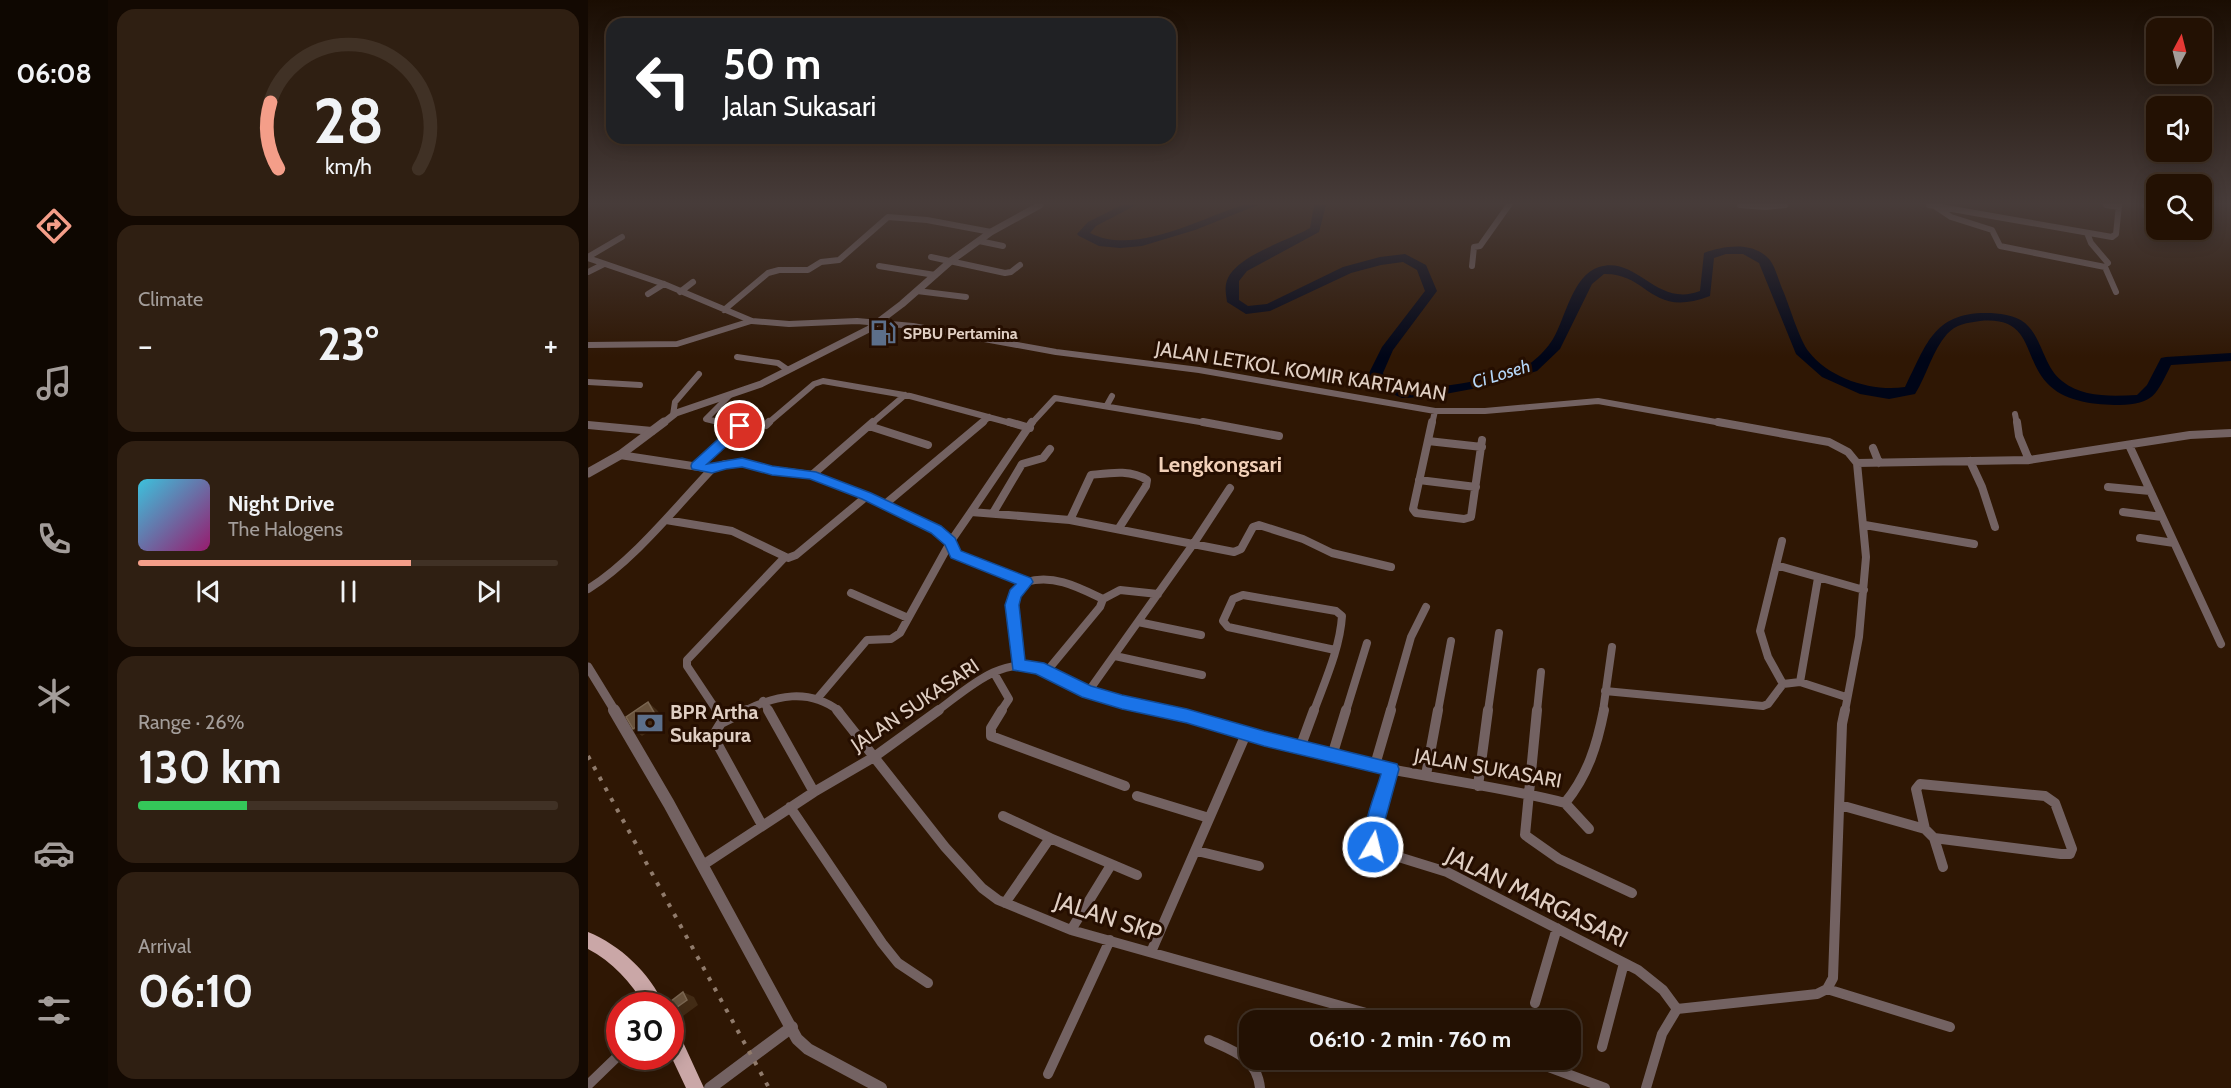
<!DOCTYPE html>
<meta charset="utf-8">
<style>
:root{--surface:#231103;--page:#2f1f12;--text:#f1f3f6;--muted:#a39d9a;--line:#403125;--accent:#f49e89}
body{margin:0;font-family:Cabin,sans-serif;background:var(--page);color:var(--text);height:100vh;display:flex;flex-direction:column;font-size:22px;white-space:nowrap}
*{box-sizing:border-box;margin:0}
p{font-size:20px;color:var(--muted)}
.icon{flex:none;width:33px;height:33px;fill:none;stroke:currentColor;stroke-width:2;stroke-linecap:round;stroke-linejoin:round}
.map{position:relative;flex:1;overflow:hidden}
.side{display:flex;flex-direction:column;gap:9px;padding:9px;background:#130902;width:480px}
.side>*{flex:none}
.top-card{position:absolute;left:18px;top:18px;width:570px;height:126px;border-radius:18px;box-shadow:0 3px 15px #0003,0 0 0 2px var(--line);background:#202124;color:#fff;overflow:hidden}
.needle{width:39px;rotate:7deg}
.buttons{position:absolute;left:1558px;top:18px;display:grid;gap:12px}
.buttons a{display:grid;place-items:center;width:66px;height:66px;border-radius:12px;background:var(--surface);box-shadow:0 3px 15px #0003,0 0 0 2px var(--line);font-size:30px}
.speed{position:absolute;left:18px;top:992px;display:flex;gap:12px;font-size:30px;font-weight:700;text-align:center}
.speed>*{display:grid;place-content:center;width:78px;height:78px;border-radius:50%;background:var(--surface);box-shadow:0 3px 15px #0003,0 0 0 2px var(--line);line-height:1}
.speed .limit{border:9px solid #d22;background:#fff;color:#111}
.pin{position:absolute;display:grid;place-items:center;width:51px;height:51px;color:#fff;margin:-26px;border:3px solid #fff;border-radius:50%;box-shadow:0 2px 6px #0007}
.me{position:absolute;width:66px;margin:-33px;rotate:8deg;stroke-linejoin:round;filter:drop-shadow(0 0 4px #0008)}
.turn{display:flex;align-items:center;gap:21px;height:126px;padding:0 18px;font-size:27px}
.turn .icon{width:78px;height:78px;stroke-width:2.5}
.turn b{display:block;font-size:42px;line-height:51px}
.big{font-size:45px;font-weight:800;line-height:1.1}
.side .card{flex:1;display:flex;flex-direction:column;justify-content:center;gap:9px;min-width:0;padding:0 21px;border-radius:18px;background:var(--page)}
.side .dial{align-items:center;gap:0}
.dial svg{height:156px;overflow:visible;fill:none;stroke:var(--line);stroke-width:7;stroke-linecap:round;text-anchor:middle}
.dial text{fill:var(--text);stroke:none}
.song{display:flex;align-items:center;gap:18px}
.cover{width:72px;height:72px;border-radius:9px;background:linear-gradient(135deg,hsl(190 70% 55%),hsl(320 70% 35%))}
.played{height:6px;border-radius:3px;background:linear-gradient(90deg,var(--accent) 65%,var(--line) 65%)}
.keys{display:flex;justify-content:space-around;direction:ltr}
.heat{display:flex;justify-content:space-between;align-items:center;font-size:33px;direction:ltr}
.charge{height:9px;border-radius:4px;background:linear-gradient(90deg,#34c759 26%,var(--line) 0)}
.trip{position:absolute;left:651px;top:1010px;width:342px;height:60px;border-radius:18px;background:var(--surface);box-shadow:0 3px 15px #0003,0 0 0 2px var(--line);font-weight:800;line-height:60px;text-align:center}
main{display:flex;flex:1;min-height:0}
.menu{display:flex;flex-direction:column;width:108px;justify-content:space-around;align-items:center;background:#0e0701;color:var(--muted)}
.menu .icon{width:42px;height:42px}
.menu .active{color:var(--accent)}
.menu b{font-size:27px;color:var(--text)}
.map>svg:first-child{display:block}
</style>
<main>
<nav class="menu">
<b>06:08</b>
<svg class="icon active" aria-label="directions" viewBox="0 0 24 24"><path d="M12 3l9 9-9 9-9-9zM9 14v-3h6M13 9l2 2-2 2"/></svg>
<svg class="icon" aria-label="music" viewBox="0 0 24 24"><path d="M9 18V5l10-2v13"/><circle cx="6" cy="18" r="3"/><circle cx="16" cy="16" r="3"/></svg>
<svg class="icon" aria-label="phone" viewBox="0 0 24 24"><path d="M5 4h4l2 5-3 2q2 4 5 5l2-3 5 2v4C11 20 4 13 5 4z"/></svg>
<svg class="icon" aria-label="climate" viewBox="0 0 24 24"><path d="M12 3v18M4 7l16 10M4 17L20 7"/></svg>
<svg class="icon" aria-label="car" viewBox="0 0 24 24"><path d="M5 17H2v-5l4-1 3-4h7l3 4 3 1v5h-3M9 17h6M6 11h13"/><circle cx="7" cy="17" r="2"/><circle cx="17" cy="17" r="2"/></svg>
<svg class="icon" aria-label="filters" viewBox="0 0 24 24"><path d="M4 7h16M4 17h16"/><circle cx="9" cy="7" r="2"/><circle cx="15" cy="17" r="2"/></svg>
</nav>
<section class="side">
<div class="card dial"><svg viewBox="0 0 100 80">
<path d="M14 69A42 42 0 1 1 86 69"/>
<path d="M14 69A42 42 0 0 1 10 35" stroke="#f49e89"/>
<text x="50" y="56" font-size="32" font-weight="700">28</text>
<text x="50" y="72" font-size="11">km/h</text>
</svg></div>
<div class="card"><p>Climate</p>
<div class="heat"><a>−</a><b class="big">23°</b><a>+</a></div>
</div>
<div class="card">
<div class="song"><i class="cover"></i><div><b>Night Drive</b><p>The Halogens</p></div></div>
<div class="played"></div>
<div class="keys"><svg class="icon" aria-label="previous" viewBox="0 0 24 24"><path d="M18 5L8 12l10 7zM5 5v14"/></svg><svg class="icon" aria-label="pause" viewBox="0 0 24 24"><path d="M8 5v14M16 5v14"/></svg><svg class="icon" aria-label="next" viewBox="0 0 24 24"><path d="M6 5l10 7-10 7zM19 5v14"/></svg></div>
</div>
<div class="card"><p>Range · 26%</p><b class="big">130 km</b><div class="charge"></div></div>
<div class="card"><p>Arrival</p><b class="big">06:10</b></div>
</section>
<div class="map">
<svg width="1643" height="1088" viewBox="0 0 1643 1088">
<rect width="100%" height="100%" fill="#2f1704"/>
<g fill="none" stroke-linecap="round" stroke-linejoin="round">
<!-- river -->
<path fill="#000517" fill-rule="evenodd" d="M534 205H548L508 226 502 233C547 256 611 219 655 205H670L607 230 554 246 532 248 511 246 491 236 489 234 500 222Z
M726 205H738L731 232 659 271 651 281V300L660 306 679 304 755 267 792 257 817 254 838 265 849 291 805 350 795 373C803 390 821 389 838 388 863 386 924 377 944 362 952 356 960 347 965 339 978 317 984 276 1011 267 1049 255 1068 308 1112 291L1116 253C1136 246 1164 241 1181 259 1188 267 1191 283 1196 293 1202 308 1212 341 1221 352 1242 379 1285 392 1317 387 1339 344 1345 311 1403 313 1416 314 1432 316 1441 327 1455 343 1457 368 1474 381 1495 398 1524 396 1549 395L1559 385 1573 358 1578 357 1643 353V361L1583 365C1568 395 1566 404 1531 405 1508 405 1479 402 1462 386 1433 359 1447 316 1392 321 1379 323 1368 324 1359 334 1344 351 1339 375 1327 394L1301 399 1272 394 1234 377 1208 354 1171 263 1155 254H1138L1126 258 1122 296C1062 319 1061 273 1016 274L1004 284 972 349 949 371 900 386 841 397 814 398 788 387 781 373 794 347 837 291 829 270 815 262 793 265 763 273 682 311 658 314 639 302C638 294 636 286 640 278 651 255 699 241 722 228Z"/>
<!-- minor-far2 -->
<path stroke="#736262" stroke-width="6" d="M1152 205 1177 207 1197 205
M1341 205 1524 237 1528 234 1531 205
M1345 205 1363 217 1404 230 1412 246 1517 267 1528 292
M1518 205 1531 207
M1556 205 1569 207
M1499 233 1503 243 1520 263
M391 241 415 246
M0 257 34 237
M343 257 417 273 423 272 432 265
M0 258 76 284 164 321 201 324 269 321 325 326 468 352 611 370 847 411H897L1010 401 1139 424
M291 266 347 275
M884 266 886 247 892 246 921 205
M0 272 16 264
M329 291 378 297
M92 292 105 282
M60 294 76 284
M136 310 180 273 191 270H220L233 262 251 260 300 217 339 220 403 232
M0 345 89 344 163 321
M149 357 190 363 200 370
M0 382 52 385
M519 405 524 396
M1427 414 1429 424
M85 415 87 402 111 374
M139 424 118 419 141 396
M179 424 226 384 235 381 322 396 426 424
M283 424 317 395
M393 424 401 417
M443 424 467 398 624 424
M844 424 847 411"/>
<!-- minor-far1 -->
<path stroke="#736262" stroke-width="8" d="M421 422 442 428
M615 422 691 436
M844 422 825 509 828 513 876 519 883 517 894 440
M1130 422 1241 442 1260 452 1269 463 1278 557 1271 637 1257 711
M1429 422 1431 436 1441 460
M0 425 64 431
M178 425 181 422
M281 426 340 445
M840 441 894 447
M1541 445 1633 644
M1285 448 1291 463
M32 455 124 469 137 464 154 463 184 470 224 475 279 496 348 529 363 541 368 555 438 582C416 605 426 636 430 665
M1382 461 1394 487 1407 527
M1269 463 1441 460 1602 435 1643 433
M109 466 153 427 133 422
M224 475 285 422
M831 480 888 487
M1520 487 1562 491
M296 505 395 422
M383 512 444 422
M1535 512 1574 517
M405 513 434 464 455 458 462 449
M78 520 144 531 200 558 208 555 279 496
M482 520 503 475C521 473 543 469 559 480L558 486 531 528
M1277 525 1386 544
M1552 538 1586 543
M1194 541 1172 631 1180 657 1195 684
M1188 565 1276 590
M438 582C466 574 490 587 515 599L532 590 570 594
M0 589C45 561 87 508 124 469
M263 593 320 618
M550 622 613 635
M527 656 614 675
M459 671 512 607 515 599
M406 673 421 699 413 711
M1212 682 1230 578
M1017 691 1175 706 1180 704 1195 684 1212 682 1258 697
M500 692 606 543 642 488
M229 699 279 640 303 639 312 633 363 541 383 512 482 520 646 552 653 549 665 527 671 525 715 539 744 553 803 567
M175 701 181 711
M129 711 99 666V660L197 557
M156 711C188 695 221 688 251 711
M349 711C377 691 414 654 452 669 467 675 482 684 498 691 523 701 553 705 579 711
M726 711C737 681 752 648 754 616L748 611 655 595 645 599 635 621 640 627 747 650
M758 711 779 643
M802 711 823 637 838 607
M850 711 863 641
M900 711 911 633
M949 711 953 672
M1015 711 1024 647"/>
<!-- minor -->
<path stroke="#736262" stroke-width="10" d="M128 710 136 721
M159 710 133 723 125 736 174 825
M180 710 226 792
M249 710 357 847 394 888 410 900 483 930 803 1020
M414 710 403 728V736L537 786
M573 710C650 728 725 753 802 769 861 781 919 788 977 803 1000 775 1009 745 1016 710
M949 710 937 835 971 859 1044 893
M712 748 726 710
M744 756 758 710
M787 765 803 710
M803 769 785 834V844L788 850 859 872 1050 970 1075 990 1089 1009
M838 775 850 710
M890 786 900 710
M549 796 621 818
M977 803 1001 829
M1252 805 1337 829 1346 838 1355 867
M202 807 294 943 310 963 340 983
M415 816 462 838
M1337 829 1328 789 1332 784 1457 796 1467 803 1484 849 1482 854H1473L1346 838
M609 851 671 866
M115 865 226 792 286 757 351 710
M417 903 462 838 549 875
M483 930 523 865
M563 952 658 734
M1239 989 1362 1027
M947 1003 969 928
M621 1040C646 1051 669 1058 672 1088
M1014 1047 1036 963
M939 1059 1017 1088
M460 1074 522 940
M0 1085 32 1054
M1058 1088 1074 1034 1089 1009 1229 994 1239 989 1245 978 1254 724 1257 710"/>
<!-- tertiary-far2 -->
<path stroke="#736262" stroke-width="7" d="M74 424 88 413 173 384 281 329 314 304 364 260 403 232 452 205"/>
<!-- tertiary-far1 -->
<path stroke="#736262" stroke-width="9" d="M0 473 32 455 76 422
M0 667 27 711"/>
<!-- tertiary -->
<path stroke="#736262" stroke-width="12" d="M26 710 81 804 209 1039 220 1049 293 1088
M122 1088 204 1027"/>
<!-- primary -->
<path fill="#caa7a7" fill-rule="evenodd" d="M0 932C32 945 62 973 76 1005H57C43 983 24 961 0 949Z
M82 1024 88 1027 116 1088H98L82 1054Z"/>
<!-- rail -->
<path stroke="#907b6c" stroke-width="4" stroke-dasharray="4 8" stroke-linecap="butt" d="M0 756 181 1088"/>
</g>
<!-- shaded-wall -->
<path fill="#422b15" d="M60 702 69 710 77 721 54 736 45 729Z
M95 992 106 997 110 1005 91 1019 82 1016V1012Z"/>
<!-- building -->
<path fill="#68523c" stroke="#7a6651" stroke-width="1.5" d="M60 702 67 714 45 729 38 717Z
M95 992 99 1000 82 1012V1005H78Z"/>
<!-- sky -->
<linearGradient id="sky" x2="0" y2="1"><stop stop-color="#1a0d02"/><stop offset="0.57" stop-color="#473c3a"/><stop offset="1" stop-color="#473c3a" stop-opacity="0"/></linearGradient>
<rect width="1643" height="357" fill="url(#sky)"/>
<!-- route -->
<path fill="#1a73e8" stroke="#114b97" stroke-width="1.5" d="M152 422 158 426 157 429 119 464 154 458 184 466 228 472 283 493 353 526 367 538 373 551 443 578 445 582 433 597 431 605 437 660 456 663 503 686 534 695 599 709 676 731 809 764 811 769 794 831 791 853 785 855 779 853C770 831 787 796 793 774L676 746 599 723 534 709 494 697 448 674 425 670 417 605 422 590 428 584 363 558 357 545 343 533 274 499 222 479 184 475 154 467 138 469 124 473 104 469 103 466 104 463 148 423Z"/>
<!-- icons -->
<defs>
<g id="fuel-bare" transform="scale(2.07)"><path d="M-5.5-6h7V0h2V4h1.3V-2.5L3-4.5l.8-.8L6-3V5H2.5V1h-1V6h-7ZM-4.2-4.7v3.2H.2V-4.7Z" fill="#5c6f8a" stroke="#250e00" stroke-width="2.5" paint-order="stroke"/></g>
<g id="bank-bare" transform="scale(2.07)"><path d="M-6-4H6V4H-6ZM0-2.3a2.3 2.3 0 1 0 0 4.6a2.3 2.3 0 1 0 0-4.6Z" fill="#5c6f8a" stroke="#250e00" stroke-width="2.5" paint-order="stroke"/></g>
</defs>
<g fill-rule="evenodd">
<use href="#fuel-bare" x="295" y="333"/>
<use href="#bank-bare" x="62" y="723"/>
</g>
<g text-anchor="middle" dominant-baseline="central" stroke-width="6" stroke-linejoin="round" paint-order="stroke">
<!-- far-poi labels -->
<g font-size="16" font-weight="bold" fill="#e0cfc3" stroke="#250e00" text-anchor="start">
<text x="315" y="333">SPBU Pertamina</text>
</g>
<!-- far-water labels -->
<g font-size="18" font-style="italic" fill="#b4d6f8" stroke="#250e00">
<text transform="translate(913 374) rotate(-17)">Ci Loseh</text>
</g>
<!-- street labels -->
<g font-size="20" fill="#e0cfc3" stroke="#250e00">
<text transform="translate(713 371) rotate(9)">JALAN LETKOL KOMIR KARTAMAN</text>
<text transform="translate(327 705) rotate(-34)">JALAN SUKASARI</text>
<text transform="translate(900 768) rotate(10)">JALAN SUKASARI</text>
</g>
<!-- poi labels -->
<g font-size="20" font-weight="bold" fill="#e0cfc3" stroke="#250e00" text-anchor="start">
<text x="82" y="712">BPR Artha<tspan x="82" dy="23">Sukapura</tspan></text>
</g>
<!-- quarter labels -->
<g font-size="22" font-weight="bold" fill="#f1d0b8" stroke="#250e00">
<text x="632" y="464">Lengkongsari</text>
</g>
<!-- near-street labels -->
<g font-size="24" fill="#e0cfc3" stroke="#250e00">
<text transform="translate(949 897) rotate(26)">JALAN MARGASARI</text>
<text transform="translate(520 917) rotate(18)">JALAN SKP</text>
</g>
</g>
</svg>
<div class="buttons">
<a><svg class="needle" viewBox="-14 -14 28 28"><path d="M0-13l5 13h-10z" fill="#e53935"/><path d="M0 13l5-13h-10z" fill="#a39d9a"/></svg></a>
<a><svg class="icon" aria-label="sound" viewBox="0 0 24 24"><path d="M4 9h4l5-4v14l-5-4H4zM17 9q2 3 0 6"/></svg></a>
<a><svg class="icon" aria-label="search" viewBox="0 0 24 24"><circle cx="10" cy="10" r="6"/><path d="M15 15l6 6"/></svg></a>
</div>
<div class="speed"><div class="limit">30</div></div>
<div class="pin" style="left:152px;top:426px;background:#d93025"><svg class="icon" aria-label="arrive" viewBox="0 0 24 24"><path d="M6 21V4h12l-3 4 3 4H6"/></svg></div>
<svg class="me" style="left:785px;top:847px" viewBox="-20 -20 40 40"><circle r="17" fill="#1a73e8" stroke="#fff" stroke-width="3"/><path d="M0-11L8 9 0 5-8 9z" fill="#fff"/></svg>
<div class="trip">06:10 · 2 min · 760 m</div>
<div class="top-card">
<div class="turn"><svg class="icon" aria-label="left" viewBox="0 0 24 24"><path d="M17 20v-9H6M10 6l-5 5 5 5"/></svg><div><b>50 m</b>Jalan Sukasari</div></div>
</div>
</div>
</main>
